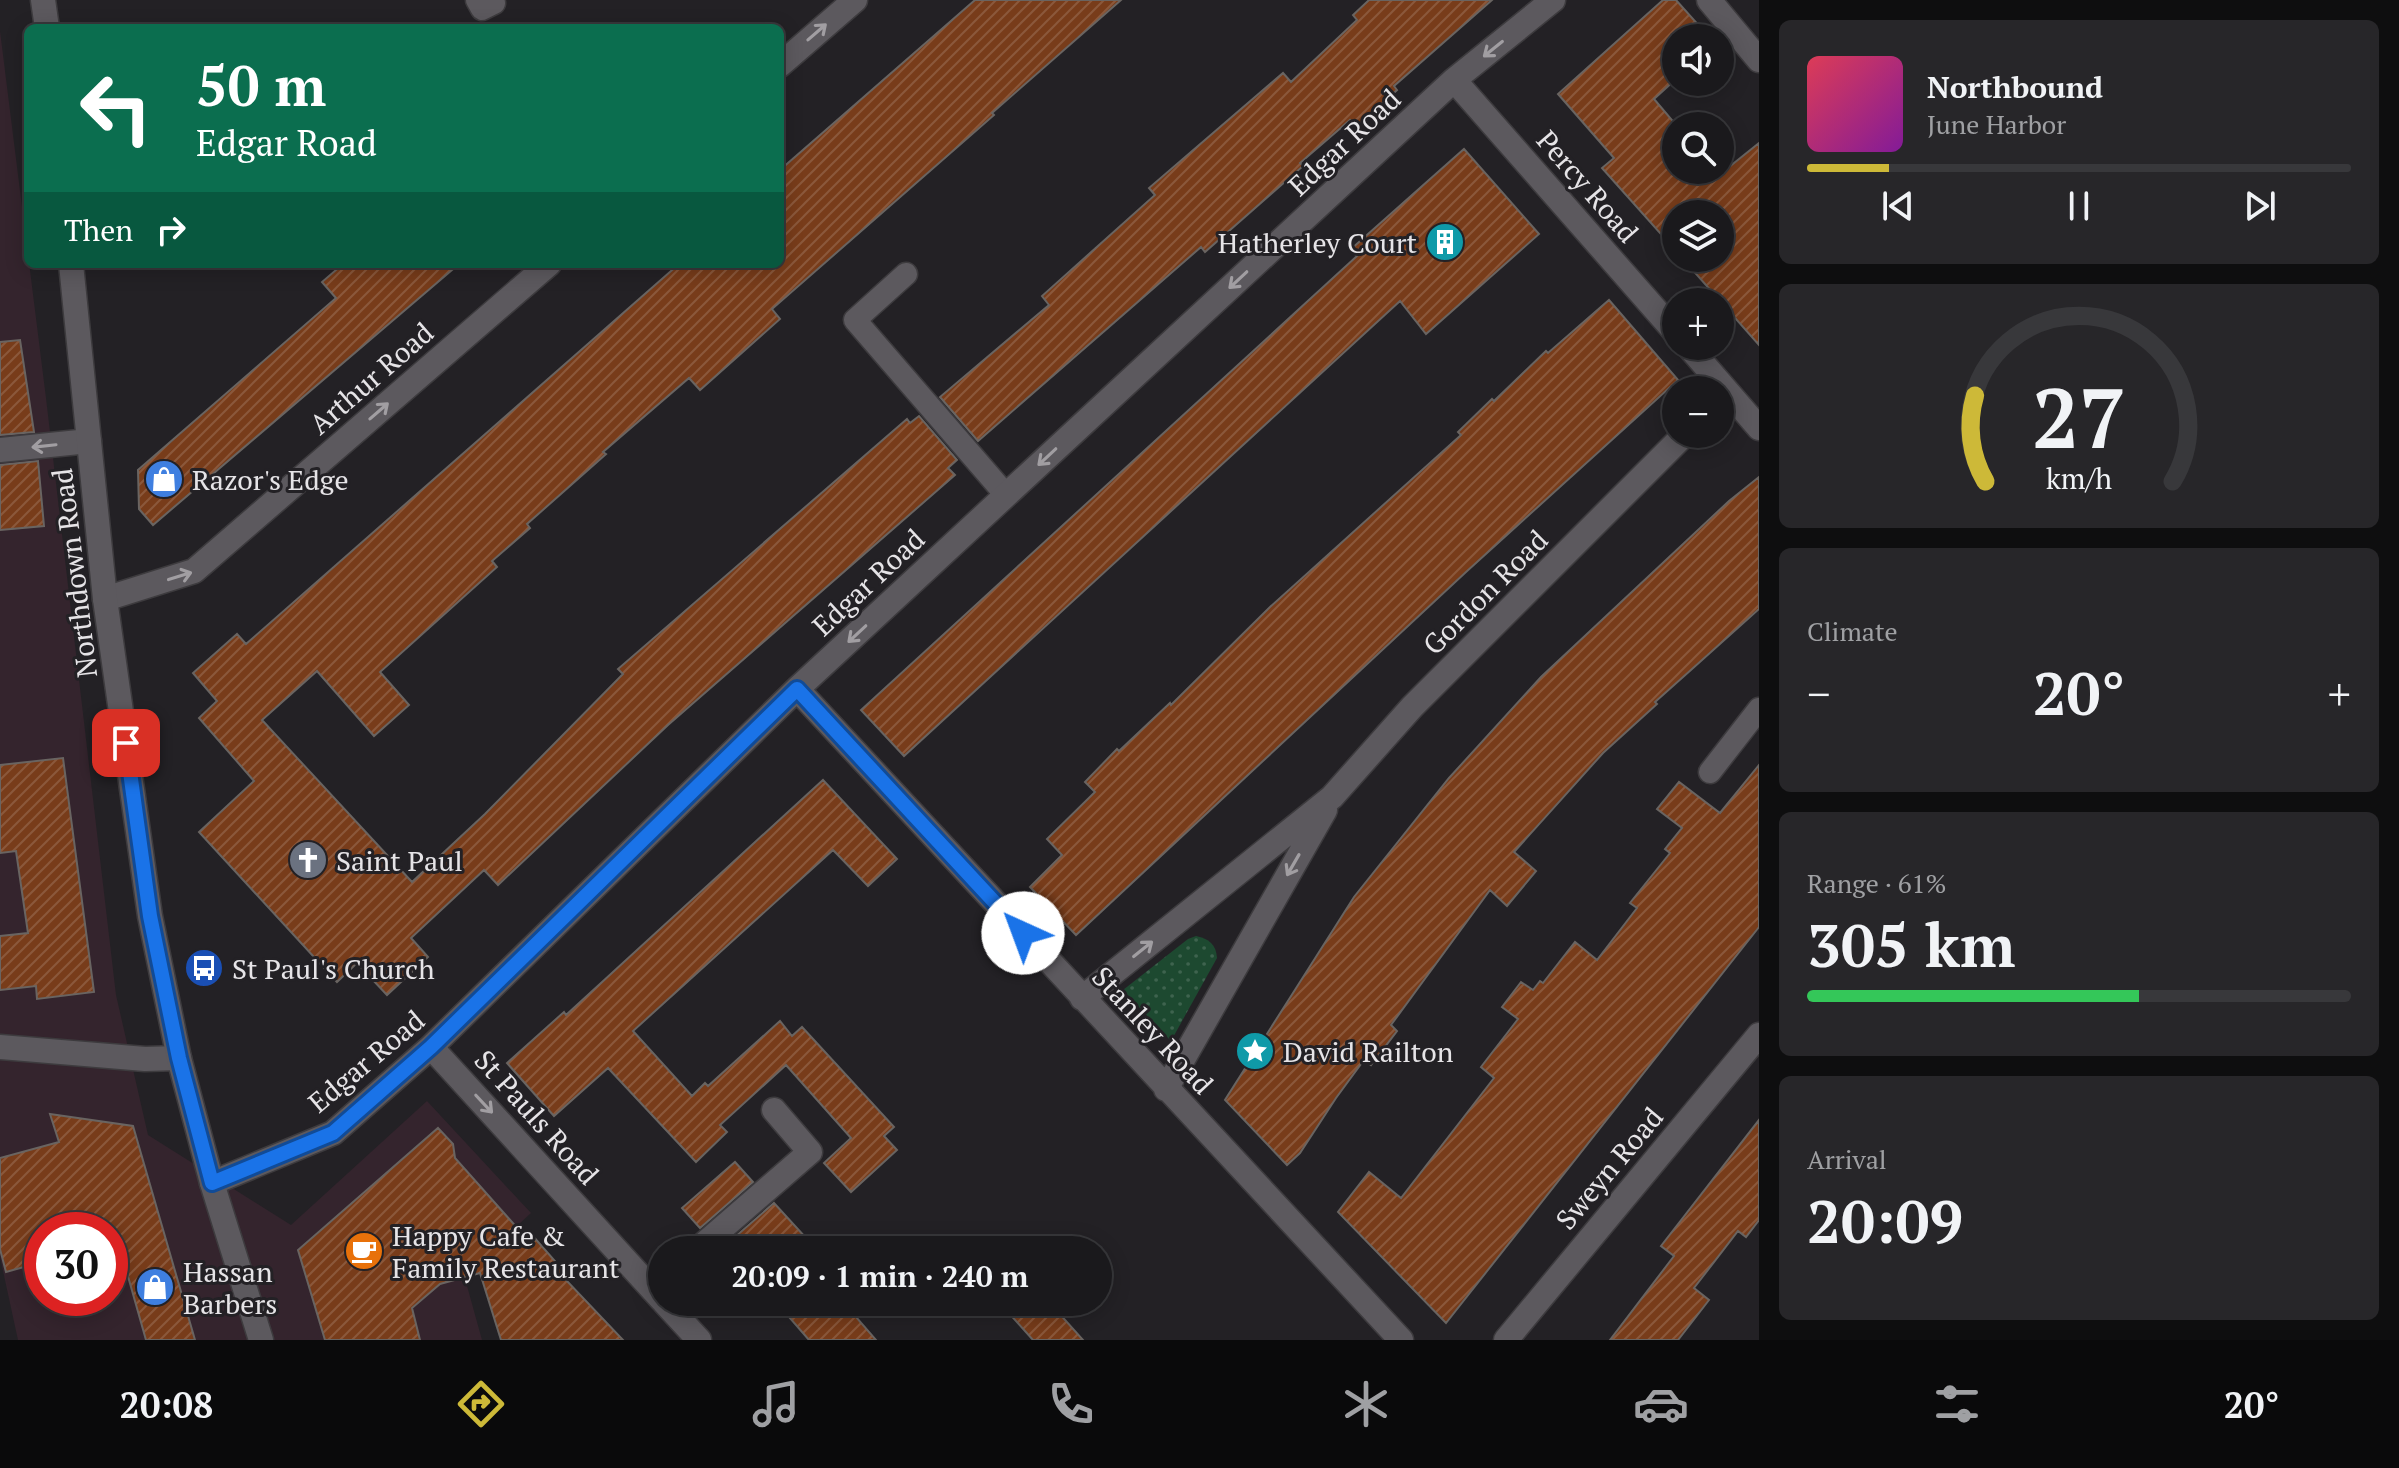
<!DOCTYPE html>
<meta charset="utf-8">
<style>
:root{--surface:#1a191c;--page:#272629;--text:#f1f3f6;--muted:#9fa0a3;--line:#38383b;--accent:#cdb938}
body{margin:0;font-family:"PT Serif",serif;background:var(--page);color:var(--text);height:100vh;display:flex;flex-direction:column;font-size:30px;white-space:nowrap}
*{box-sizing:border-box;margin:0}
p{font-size:26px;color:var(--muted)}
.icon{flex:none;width:44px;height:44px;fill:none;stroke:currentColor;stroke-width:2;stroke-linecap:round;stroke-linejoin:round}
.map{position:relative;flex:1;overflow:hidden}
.panel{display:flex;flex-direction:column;gap:20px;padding:20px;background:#0e0e0f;width:640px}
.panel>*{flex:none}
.guide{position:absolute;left:24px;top:24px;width:760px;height:244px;border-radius:12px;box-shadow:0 4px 20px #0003,0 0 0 2px var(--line);background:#0b6e4f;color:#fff;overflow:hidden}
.fabs{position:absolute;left:1662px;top:24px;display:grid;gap:16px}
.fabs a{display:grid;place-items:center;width:72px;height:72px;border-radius:50%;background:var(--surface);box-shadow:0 4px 20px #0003,0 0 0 2px var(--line);font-size:40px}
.speed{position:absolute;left:24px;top:1212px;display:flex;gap:16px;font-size:40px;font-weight:700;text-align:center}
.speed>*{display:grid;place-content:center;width:104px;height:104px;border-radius:50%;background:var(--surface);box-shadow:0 4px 20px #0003,0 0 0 2px var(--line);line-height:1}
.speed .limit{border:12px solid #d22;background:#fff;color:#111}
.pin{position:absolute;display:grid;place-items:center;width:68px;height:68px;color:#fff;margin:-34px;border-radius:16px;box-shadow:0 4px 12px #0006}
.me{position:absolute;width:88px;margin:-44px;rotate:317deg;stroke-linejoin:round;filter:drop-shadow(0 0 6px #0008)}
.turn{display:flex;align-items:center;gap:28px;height:168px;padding:0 40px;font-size:36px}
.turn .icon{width:104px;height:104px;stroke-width:2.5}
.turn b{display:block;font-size:56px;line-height:68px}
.then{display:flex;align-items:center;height:76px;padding:0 40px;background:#0003;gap:16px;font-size:30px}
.big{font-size:60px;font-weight:700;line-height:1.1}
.panel .tile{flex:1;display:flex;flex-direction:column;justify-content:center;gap:12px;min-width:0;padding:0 28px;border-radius:12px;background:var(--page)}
.panel .dial{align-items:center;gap:0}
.dial svg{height:208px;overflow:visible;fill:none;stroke:var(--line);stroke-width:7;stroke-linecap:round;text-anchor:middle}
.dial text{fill:var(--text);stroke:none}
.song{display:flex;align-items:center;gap:24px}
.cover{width:96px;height:96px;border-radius:12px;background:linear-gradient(135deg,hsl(350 70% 55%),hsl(290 70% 35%))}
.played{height:8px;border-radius:4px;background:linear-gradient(90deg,var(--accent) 15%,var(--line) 15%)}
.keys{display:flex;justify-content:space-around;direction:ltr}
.heat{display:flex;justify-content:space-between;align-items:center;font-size:44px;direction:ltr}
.charge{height:12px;border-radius:6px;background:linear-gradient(90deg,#34c759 61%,var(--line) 0)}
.trip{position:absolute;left:648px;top:1236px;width:464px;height:80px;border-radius:40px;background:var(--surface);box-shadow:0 4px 20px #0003,0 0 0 2px var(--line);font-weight:700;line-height:80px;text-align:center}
.tab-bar{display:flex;height:128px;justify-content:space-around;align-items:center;background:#0a0a0b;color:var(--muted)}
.tab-bar .icon{width:56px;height:56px}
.tab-bar .on{color:var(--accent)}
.tab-bar b{font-size:36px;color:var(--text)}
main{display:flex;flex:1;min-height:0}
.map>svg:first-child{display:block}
</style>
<main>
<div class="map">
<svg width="1759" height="1340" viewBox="0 0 1759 1340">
<defs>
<pattern id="garden-dots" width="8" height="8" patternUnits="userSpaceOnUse" patternTransform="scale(2)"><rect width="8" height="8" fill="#1d4930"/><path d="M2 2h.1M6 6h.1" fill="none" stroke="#3e634e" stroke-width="1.8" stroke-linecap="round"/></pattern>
<pattern id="building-hatch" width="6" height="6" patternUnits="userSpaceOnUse" patternTransform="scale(2)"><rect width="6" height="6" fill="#783c1a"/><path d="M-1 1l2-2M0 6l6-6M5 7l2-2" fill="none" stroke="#8b583b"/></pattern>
</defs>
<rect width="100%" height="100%" fill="#232125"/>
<!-- commercial -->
<path fill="#34242d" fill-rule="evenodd" d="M0 31 46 398 116 995 148 1135 291 1225 427 1101 531 1213 464 1275 482 1340H18L0 1257ZM42 1230H110V1298H42Z"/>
<!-- garden -->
<path fill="url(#garden-dots)" d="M1196 936C1209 939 1216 944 1217 958L1171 1041 1123 990 1188 939Z"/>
<!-- building -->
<path fill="url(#building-hatch)" stroke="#696461" stroke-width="2" d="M975 0H1121L992 113 994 115 772 309 780 319 700 390 689 378 603 452 606 454 527 524 530 528 492 561 497 567 380 672 409 705 374 736 317 671 262 720 412 882 485 814 623 674 618 669 907 419 910 423 919 416 957 460 948 468 955 475 668 725 498 885 484 870 411 938 428 957 387 995 357 963 337 982 199 832 254 781 199 718 217 701 193 673 237 634 246 644 679 264H780V170Z
M1369 0H1492L1394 86 1397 90 1356 127 1350 120 1300 163 1303 166 1205 252 1201 247 978 441 940 397 1049 305 1042 296 1155 195 1149 188 1283 73 1291 82 1357 20 1353 15Z
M1663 0H1676L1710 38H1676V79L1654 99 1677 126 1676 170H1715L1719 175 1759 143V345L1682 258H1720V214H1676V251L1602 168 1614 158 1558 94Z
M1464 149 1539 234 1426 334 1400 301 904 756 861 710 1357 256 1350 250Z
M343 264H459L153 525 139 509 138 470 336 298 322 282Z
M1609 300 1678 380 1466 572 1076 935 1030 887 1062 855 1047 839 1095 792 1085 782 1117 749 1119 751 1170 703 1171 705 1270 607 1461 435 1458 432 1492 399 1494 401 1546 351 1548 353Z
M20 340 34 432 0 435V342Z
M38 461 44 526 0 530V465Z
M1759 477V609L1692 669 1655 702 1657 704 1603 753 1514 852 1536 871 1507 906 1490 890 1391 1025 1397 1031 1371 1065 1364 1060 1336 1098 1300 1153 1287 1165 1225 1100 1354 897 1449 778 1541 677 1729 501Z
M63 758 94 992 37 999 36 986 0 990V936L28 933 16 851 0 853V765Z
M1759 765V927L1446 1323 1338 1212 1369 1172 1401 1198 1494 1078 1481 1067 1518 1019 1502 1007 1521 982 1533 990 1540 981 1543 983 1575 942 1597 960 1637 908 1630 903 1670 853 1665 849 1682 828 1657 809 1679 782 1720 813Z
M823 780 897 859 868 886 833 850 633 1031 692 1096 705 1083 708 1086 780 1021 792 1036 802 1027 894 1127 884 1136 897 1150 851 1192 824 1163 851 1138 786 1065 720 1125 727 1132 696 1162 608 1068 554 1116 507 1063 564 1012 566 1015Z
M50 1114 133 1126 195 1340H146L118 1241 110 1244V1230H42V1262L6 1272 0 1249V1158L59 1142Z
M1759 1120V1220L1746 1237 1738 1231 1694 1288 1709 1300 1678 1340H1610L1674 1256 1661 1246Z
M438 1128 453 1144 455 1158 527 1239 532 1235 568 1276 565 1279 623 1340H501L480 1273 440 1284 412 1308 420 1340H325L298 1250Z
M735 1162 753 1182 700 1228 682 1208Z
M774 1203 806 1238 793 1250H720Z
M776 1302H843L876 1340H809Z
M999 1302H1049L1083 1340H1033Z"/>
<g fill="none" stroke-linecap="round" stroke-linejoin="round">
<!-- lane casing -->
<g stroke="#3d3b3e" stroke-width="25">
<path id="lane" d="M477 0 482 9 494 3
M906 274 855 320 1006 495
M1710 772 1759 709"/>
</g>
<!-- street casing -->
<g stroke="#3d3b3e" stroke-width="27">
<path id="street" d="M1709 0 1759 60
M780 65 855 0
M1454 80 1676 333
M1688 346 1759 428
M0 450 89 441
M105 599 194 571 549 264
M797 689 1401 1340
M1082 998 1332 797 1412 707 1685 434
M0 1047 145 1059 179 1058
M431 1047 662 1300
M1166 1089 1325 810
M212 1183 333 1133 431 1047 797 689 1454 80 1553 0
M697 1250 810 1152 774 1110
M664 1302 699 1340"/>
</g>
<!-- secondary casing -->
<g stroke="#3d3b3e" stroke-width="27">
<path id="secondary" d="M43 0 47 28
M71 264 105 599 150 916 179 1058 212 1183 261 1340
M1506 1340 1759 1035"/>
</g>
<!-- lane -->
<use href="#lane" stroke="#5c595e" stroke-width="22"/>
<!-- street -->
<use href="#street" stroke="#5c595e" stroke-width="24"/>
<!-- secondary -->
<use href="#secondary" stroke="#5c595e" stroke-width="24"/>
</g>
<!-- one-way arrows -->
<defs><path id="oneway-shaft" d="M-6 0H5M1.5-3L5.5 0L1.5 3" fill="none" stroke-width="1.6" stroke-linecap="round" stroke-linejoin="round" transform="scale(2)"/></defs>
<g stroke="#a19ea2">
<use href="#oneway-shaft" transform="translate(817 32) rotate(-41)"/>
<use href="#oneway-shaft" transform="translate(1493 49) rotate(141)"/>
<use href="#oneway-shaft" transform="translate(1238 280) rotate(137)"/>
<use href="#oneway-shaft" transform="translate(379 411) rotate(-41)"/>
<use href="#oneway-shaft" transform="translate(44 446) rotate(174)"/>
<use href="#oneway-shaft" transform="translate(1047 457) rotate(137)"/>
<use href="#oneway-shaft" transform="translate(180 576) rotate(-17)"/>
<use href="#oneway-shaft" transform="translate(857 634) rotate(137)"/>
<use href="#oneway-shaft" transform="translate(1293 865) rotate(120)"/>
<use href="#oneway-shaft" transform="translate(1143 949) rotate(-39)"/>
<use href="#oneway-shaft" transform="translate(484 1104) rotate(47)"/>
</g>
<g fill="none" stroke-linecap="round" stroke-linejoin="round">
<!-- route casing -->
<g stroke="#114b97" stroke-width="20">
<path id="route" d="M126 743 150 916 179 1058 212 1183 333 1133 431 1047 797 689 1023 933"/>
</g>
<!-- route -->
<use href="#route" stroke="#1a73e8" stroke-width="14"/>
</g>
<!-- icons -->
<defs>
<g id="building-disc" transform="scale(2)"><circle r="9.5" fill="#0f9aa8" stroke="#232125"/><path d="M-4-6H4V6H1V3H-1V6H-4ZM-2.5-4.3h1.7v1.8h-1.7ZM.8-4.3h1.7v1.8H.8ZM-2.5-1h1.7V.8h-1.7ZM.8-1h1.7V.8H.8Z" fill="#fff"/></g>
<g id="shop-disc" transform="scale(2)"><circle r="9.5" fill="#3f7fe0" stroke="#232125"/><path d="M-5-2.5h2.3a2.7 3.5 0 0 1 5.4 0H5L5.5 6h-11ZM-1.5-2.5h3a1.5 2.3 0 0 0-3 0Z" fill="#fff"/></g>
<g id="church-disc" transform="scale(2)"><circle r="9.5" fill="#6b7280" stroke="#232125"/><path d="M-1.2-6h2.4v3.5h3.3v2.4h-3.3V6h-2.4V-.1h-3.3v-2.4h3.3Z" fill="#fff"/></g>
<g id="bus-disc" transform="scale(2)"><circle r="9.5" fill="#1a4fb4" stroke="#232125"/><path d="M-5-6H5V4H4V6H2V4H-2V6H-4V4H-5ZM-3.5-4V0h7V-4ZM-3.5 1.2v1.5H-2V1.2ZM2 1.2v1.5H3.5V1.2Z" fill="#fff"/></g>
<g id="sight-disc" transform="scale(2)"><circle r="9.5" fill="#0f9aa8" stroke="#232125"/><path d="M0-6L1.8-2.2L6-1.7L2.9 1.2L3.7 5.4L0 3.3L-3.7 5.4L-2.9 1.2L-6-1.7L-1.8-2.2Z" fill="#fff"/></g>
<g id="cafe-disc" transform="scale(2)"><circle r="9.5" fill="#e8710a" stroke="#232125"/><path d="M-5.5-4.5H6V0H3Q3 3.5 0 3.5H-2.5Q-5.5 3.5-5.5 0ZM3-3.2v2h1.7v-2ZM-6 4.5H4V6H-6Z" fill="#fff"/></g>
</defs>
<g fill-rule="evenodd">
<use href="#building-disc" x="1445" y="242"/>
<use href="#shop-disc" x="164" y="479"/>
<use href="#church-disc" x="308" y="860"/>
<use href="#bus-disc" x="204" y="968"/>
<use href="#sight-disc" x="1255" y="1051"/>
<use href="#cafe-disc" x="364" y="1251"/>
<use href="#shop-disc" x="155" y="1287"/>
</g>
<g text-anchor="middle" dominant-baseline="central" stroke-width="6" stroke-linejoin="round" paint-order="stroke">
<!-- street labels -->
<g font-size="28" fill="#e6e4e7" stroke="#232125">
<text transform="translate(1344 142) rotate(-43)">Edgar Road</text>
<text transform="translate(1588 186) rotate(49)">Percy Road</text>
<text transform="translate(371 378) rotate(-41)">Arthur Road</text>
<text transform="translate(74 573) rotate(-97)">Northdown Road</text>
<text transform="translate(868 582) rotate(-43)">Edgar Road</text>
<text transform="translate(1485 592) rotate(-45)">Gordon Road</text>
<text transform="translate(1153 1030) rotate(47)">Stanley Road</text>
<text transform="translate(366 1061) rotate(-40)">Edgar Road</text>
<text transform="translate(537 1117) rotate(48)">St Pauls Road</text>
<text transform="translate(1609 1168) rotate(-50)">Sweyn Road</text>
</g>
<!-- poi labels -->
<g font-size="28" fill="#e6e4e7" stroke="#232125" text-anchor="start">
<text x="1417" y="242" text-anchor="end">Hatherley Court</text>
<text x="192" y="479">Razor's Edge</text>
<text x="336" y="860">Saint Paul</text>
<text x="232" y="968">St Paul's Church</text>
<text x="1283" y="1051">David Railton</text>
<text x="392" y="1235">Happy Cafe &amp;<tspan x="392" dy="32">Family Restaurant</tspan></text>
<text x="183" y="1271">Hassan<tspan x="183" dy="32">Barbers</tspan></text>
</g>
</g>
</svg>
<div class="fabs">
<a><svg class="icon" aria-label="sound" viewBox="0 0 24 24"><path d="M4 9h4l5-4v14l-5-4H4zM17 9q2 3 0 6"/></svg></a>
<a><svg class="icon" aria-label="search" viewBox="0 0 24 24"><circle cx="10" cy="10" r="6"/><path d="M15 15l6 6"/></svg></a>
<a><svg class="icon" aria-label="layers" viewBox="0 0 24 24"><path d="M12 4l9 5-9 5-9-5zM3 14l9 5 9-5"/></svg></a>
<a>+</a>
<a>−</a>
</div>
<div class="speed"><div class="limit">30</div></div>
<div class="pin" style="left:126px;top:743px;background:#d93025"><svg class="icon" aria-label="arrive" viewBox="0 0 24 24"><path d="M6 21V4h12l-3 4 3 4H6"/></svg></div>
<svg class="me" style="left:1023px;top:933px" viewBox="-20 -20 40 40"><circle r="19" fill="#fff"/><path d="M0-13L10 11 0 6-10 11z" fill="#1a73e8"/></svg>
<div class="trip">20:09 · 1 min · 240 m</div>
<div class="guide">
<div class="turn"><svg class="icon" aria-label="left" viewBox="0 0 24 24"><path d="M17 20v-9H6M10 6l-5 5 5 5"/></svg><div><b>50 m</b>Edgar Road</div></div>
<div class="then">Then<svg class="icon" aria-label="right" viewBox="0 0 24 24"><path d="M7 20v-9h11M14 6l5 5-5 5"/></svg></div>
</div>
</div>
<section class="panel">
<div class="tile">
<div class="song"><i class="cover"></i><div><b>Northbound</b><p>June Harbor</p></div></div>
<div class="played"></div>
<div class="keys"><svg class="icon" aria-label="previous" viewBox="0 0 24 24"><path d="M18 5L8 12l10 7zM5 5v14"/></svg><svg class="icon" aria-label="pause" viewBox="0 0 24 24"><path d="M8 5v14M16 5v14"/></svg><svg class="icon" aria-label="next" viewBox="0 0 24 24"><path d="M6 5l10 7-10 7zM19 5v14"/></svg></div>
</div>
<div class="tile dial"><svg viewBox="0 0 100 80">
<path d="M14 69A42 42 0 1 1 86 69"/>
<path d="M14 69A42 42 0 0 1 10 36" stroke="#cdb938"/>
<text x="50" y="56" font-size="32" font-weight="700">27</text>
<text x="50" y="72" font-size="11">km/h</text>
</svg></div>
<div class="tile"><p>Climate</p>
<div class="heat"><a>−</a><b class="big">20°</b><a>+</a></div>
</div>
<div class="tile"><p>Range · 61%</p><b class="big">305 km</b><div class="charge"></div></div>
<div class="tile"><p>Arrival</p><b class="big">20:09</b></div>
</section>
</main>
<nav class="tab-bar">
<b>20:08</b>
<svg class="icon on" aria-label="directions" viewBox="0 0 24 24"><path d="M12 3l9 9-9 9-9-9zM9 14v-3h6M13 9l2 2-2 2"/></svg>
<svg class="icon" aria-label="music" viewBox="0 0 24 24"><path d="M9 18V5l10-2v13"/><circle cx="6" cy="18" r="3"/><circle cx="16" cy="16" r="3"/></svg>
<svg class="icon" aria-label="phone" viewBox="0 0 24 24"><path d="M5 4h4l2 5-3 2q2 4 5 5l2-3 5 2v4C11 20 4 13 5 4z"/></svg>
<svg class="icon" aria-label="climate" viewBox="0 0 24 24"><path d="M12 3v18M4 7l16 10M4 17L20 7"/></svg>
<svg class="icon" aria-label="car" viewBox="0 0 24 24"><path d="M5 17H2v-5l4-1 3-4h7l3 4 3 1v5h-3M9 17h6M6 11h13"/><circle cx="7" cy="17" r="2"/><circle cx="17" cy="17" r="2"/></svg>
<svg class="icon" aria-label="filters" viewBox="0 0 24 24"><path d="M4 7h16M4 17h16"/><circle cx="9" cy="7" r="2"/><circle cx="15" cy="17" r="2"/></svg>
<b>20°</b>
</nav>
